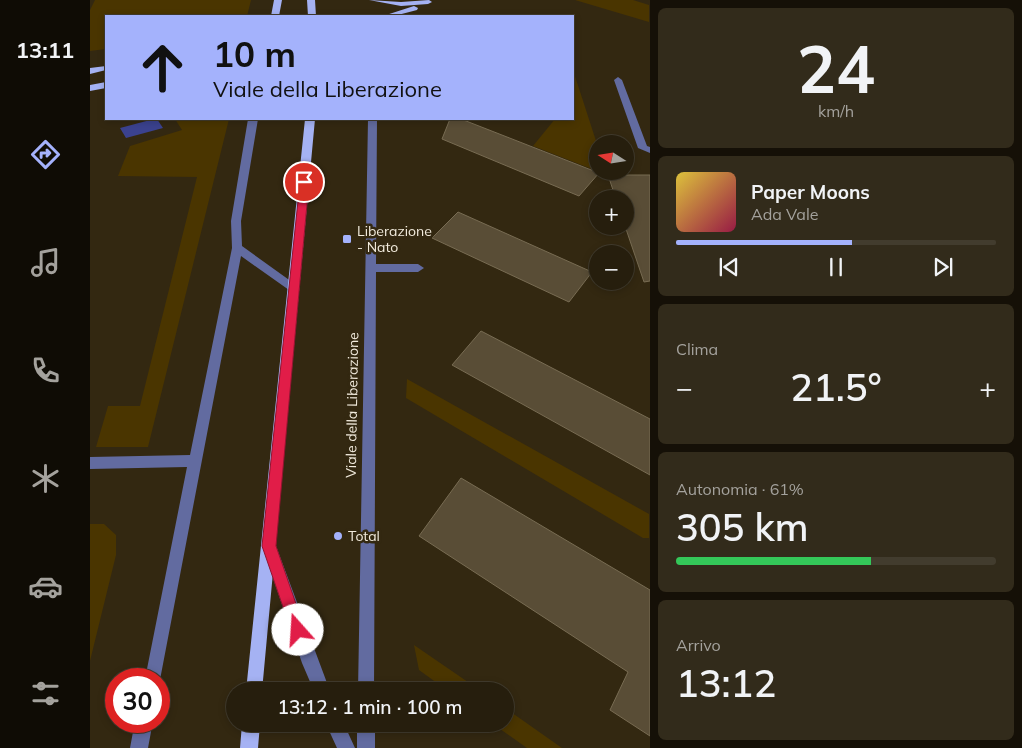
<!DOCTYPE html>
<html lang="it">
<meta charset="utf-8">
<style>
:root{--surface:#261e0d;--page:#322b1b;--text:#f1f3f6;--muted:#a4a29d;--line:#423c2e;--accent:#a4b2fc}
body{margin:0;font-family:Mulish,sans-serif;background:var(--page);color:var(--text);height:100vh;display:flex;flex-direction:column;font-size:19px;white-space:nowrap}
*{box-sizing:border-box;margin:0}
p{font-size:16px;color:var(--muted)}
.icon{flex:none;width:28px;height:28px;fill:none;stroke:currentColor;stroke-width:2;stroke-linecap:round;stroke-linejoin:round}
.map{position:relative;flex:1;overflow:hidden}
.side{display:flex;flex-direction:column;gap:8px;padding:8px;background:#151007;width:372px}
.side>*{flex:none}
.top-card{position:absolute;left:15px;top:15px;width:469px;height:105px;border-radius:0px;box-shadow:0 2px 8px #0003,0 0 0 1px var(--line);background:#a4b2fc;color:#111;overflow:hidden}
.needle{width:32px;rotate:282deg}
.tools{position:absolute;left:499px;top:135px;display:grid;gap:10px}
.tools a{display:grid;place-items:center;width:45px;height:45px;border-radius:50%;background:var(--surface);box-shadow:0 2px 8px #0003,0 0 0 1px var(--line);font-size:25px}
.speed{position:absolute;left:15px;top:668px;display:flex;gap:10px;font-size:25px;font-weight:700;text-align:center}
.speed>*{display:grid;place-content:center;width:65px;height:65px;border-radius:50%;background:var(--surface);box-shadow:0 2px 8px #0003,0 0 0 1px var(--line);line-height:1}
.speed .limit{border:8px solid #d22;background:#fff;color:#111}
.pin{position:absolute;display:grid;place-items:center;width:42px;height:42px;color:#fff;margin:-21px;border:2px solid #fff;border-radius:50%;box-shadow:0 1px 5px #0007}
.me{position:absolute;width:55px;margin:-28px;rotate:341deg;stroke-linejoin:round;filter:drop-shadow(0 0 4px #0008)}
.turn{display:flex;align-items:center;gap:18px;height:105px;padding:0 25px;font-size:22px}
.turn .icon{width:65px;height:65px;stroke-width:2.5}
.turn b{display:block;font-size:35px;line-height:42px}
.big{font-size:38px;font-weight:600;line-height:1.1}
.side .tile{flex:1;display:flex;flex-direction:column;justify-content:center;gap:8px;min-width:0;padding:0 18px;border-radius:8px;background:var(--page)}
.side .dial{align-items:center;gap:0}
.dial b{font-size:65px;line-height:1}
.song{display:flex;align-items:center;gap:15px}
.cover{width:60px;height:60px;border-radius:8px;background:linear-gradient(135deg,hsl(50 70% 55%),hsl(340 70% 35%))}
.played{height:5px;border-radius:2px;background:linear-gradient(90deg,var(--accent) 55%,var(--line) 55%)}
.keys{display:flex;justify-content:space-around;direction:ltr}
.heat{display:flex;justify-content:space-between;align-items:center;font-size:28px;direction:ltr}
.charge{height:8px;border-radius:4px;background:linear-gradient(90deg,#34c759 61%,var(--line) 0)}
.trip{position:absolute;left:136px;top:682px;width:288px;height:50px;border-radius:25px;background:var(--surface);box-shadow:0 2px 8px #0003,0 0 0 1px var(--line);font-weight:600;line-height:50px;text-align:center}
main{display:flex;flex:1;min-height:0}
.tab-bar{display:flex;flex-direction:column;width:90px;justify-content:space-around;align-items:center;background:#0f0c05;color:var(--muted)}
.tab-bar .icon{width:35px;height:35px}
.tab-bar .selected{color:var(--accent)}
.tab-bar b{font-size:22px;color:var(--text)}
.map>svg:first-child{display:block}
</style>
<main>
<nav class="tab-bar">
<b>13:11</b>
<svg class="icon selected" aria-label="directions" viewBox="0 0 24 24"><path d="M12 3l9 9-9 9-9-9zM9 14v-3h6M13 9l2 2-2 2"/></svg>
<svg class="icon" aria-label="music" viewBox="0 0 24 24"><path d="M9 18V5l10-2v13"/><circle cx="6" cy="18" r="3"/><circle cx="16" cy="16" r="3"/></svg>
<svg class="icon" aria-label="phone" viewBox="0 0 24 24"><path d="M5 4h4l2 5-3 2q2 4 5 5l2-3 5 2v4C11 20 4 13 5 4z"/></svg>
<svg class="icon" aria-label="climate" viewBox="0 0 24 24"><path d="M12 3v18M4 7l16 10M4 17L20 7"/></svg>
<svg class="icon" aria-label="car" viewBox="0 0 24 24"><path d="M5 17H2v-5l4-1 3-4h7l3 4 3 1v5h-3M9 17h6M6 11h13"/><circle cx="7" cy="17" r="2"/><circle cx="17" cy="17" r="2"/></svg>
<svg class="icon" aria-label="filters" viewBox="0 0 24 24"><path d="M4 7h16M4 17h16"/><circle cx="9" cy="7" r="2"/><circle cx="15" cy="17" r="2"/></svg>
</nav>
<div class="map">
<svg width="560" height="748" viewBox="0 0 560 748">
<rect width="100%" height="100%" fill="#332811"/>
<!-- green -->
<path fill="#4a3500" d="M5 0H161L157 16H16V49L0 51V10Z
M485 0H543L559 5V22Z
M483 70 507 144V171L443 146 465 119H482L483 96 485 92 483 87Z
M85 119H139L58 447H6L18 406H50L107 177 28 176 40 146 92 130Z
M317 379 559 514V538H553L316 398Z
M0 524H14L26 535V555L0 661Z
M324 645 391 691H358L329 670Z
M415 708 472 748H437L403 724H415Z"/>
<!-- water -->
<path fill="#3b428f" d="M64 119H67L73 128 36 138 30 128Z"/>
<!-- building -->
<path fill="#594d36" stroke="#786c53" d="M360 119H371L509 173 489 196 352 139Z
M518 175H560V281L554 282 535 226V199H526Z
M368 212 502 272 479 302 342 238Z
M391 331 560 419V475L362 365Z
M371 478 560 590V736L520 710 538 672 329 536Z"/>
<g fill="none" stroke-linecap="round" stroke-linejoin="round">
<!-- minor -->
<path fill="#626ba0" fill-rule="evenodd" d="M528 77 532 80 557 146 560 147V153L548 148 524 80Z
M158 119H168L151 221 152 246 209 287 203 291 199 290 151 256 69 685V679H55L97 467 0 469V457L100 455 142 248 141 221Z
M278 119H287L286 264H328L334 268 328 272H286L284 691H268Z
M179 539 184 541 186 546 240 691H224L212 663 172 546 174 541Z
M45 721H63L58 748H40Z
M236 724H254L265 748H247Z
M267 724H285V748H267Z"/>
<!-- major -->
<path fill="#a5b2f3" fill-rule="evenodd" d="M184 0H192L189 16H181Z
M217 0H225L226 16H218Z
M279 0 311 2 339 0 342 2 338 4 311 6Z
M324 6 328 8 327 10 304 16H293Z
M16 66V70L0 74V68Z
M16 82V88L0 91V85Z
M215 119H225L172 691H156Z
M152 724H170L168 748H150Z"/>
</g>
<!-- route -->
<path fill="#e11d48" stroke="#92132f" d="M214 179 219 182 186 546 215 630 213 635 208 637 203 635 201 630 172 546 210 182Z"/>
<!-- markers -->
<g fill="#a4b2fc" stroke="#332811" stroke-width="2">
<rect x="252" y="234" width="10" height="10" rx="2.5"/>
<circle cx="248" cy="536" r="5"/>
</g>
<g text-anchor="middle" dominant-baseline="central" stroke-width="5" stroke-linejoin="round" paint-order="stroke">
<!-- poi labels -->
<g font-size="14" fill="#f2ebdd" stroke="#332811" text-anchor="start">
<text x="267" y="231">Liberazione<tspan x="267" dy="16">- Nato</tspan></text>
<text x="258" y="536">Total</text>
</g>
<!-- street labels -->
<g font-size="14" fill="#f2ebdd" stroke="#332811">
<text transform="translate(262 405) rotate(-89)">Viale della Liberazione</text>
</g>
</g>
</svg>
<div class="tools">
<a><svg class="needle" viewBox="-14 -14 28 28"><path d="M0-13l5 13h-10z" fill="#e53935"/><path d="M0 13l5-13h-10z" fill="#a4a29d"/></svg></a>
<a>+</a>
<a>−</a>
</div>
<div class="speed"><div class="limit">30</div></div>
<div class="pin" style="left:214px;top:182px;background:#d93025"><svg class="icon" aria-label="arrive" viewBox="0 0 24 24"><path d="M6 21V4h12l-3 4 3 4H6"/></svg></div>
<svg class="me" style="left:208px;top:630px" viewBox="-20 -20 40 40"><circle r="19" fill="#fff"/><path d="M0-13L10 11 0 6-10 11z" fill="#e11d48"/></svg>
<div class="trip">13:12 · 1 min · 100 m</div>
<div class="top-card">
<div class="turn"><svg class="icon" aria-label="ahead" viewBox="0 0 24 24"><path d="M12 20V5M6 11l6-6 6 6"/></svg><div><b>10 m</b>Viale della Liberazione</div></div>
</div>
</div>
<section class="side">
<div class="tile dial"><b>24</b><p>km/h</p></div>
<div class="tile">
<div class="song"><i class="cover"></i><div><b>Paper Moons</b><p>Ada Vale</p></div></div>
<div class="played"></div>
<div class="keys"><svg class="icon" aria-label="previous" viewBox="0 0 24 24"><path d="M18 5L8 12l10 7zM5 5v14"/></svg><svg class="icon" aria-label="pause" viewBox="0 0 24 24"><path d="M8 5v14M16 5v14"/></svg><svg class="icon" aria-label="next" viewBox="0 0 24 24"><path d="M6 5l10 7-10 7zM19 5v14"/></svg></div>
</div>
<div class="tile"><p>Clima</p>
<div class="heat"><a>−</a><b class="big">21.5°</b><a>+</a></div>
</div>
<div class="tile"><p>Autonomia · 61%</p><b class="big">305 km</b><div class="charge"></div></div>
<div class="tile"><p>Arrivo</p><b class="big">13:12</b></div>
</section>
</main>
